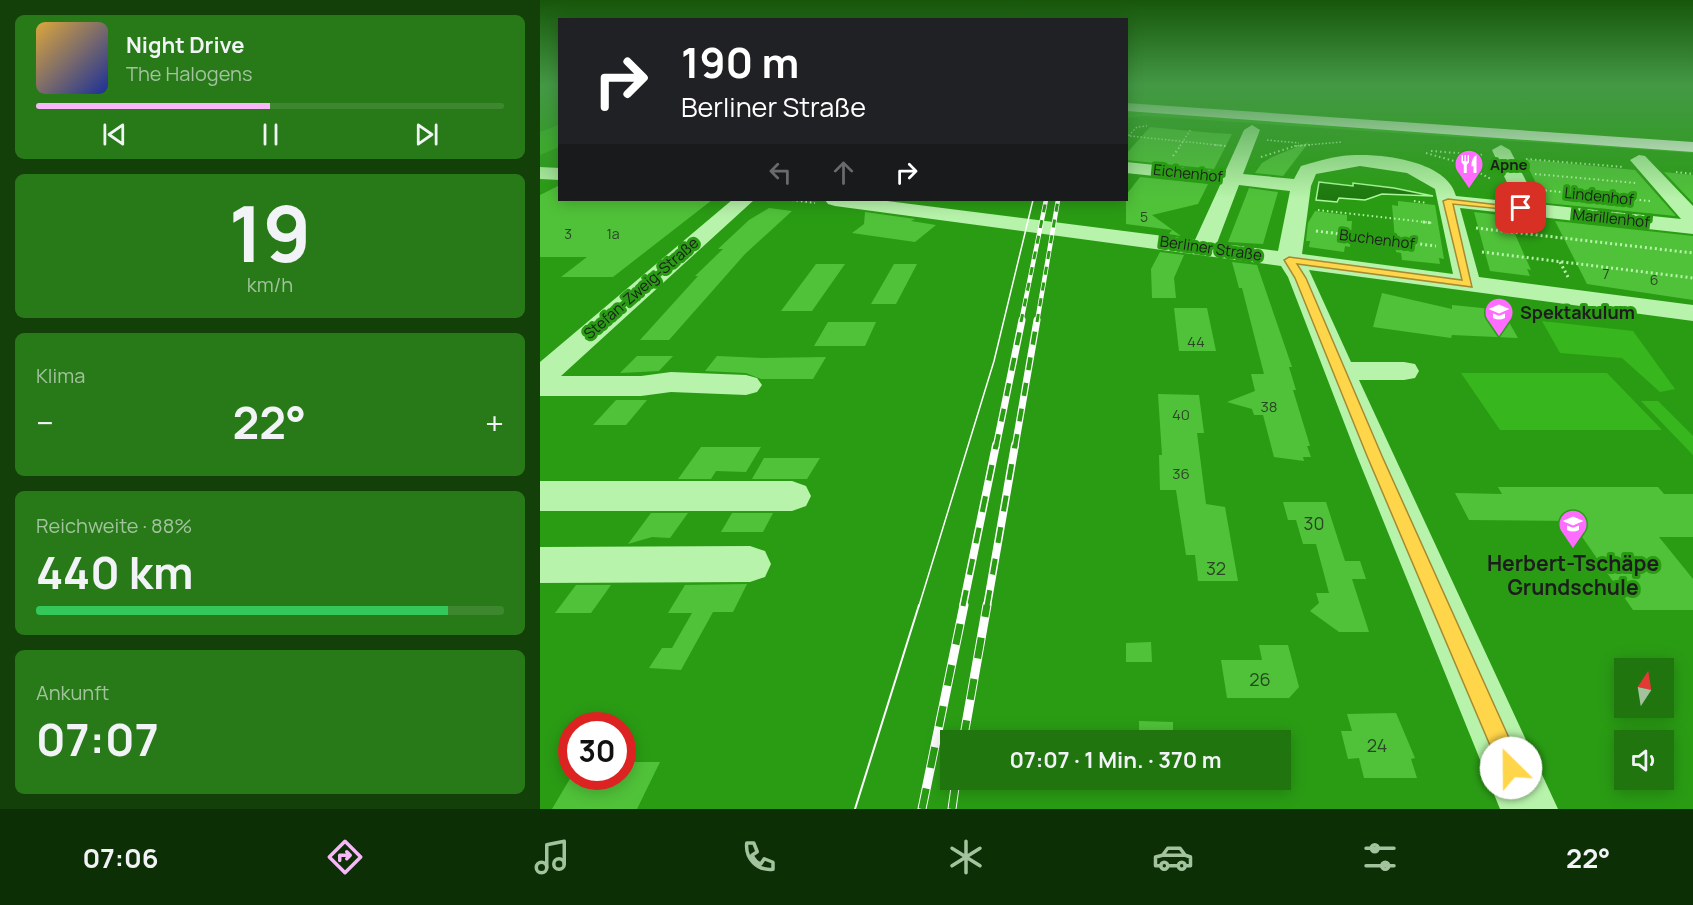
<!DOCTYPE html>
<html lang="de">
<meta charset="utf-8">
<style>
:root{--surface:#20750f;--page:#287a18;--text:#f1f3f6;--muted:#a2c39e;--line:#3d872f;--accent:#f7b7fa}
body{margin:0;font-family:Manrope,sans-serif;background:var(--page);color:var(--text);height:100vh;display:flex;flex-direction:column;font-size:22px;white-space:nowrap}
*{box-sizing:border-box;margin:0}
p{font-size:20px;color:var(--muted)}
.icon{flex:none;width:33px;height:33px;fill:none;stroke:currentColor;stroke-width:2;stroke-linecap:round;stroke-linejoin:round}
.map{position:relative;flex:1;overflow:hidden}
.drawer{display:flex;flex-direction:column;gap:15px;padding:15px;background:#124008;width:540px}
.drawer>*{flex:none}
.top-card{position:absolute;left:18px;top:18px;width:570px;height:183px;border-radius:0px;box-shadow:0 3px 15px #0003;background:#202124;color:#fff;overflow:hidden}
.needle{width:39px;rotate:12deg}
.tools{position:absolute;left:1074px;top:658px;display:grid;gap:12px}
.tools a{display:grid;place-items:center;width:60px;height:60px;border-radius:0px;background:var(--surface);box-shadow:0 3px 15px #0003;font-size:30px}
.speed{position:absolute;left:18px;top:712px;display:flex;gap:12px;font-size:30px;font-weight:700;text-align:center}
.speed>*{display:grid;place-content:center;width:78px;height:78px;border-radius:50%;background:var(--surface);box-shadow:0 3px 15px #0003;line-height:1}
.speed .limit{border:9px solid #d22;background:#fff;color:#111}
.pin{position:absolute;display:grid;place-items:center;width:51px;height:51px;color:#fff;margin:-26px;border-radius:12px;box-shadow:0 3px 9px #0006}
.me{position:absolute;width:66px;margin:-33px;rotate:337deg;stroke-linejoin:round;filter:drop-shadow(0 0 4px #0008)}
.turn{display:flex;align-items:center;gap:21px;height:126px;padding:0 24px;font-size:27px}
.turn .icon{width:78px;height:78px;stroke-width:2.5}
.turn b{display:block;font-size:42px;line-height:51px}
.lanes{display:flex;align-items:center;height:57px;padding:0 24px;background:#0003;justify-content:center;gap:30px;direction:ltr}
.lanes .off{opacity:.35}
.big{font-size:45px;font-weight:700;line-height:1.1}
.drawer .card{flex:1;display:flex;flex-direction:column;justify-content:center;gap:9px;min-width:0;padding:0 21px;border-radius:9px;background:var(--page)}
.drawer .dial{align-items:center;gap:0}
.dial b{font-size:78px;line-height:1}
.song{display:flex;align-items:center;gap:18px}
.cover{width:72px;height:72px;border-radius:9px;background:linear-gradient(135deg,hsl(40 70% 55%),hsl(230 70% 35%))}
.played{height:6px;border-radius:3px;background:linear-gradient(90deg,var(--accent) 50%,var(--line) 50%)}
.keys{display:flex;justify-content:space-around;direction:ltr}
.heat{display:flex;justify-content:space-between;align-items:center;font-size:33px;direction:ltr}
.charge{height:9px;border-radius:4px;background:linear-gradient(90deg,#34c759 88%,var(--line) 0)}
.trip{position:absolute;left:400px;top:730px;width:351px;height:60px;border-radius:0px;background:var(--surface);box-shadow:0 3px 15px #0003;font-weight:700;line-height:60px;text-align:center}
.tabs{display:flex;height:96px;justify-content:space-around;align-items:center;background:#0d2f06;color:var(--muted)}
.tabs .icon{width:42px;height:42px}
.tabs .selected{color:var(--accent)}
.tabs b{font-size:27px;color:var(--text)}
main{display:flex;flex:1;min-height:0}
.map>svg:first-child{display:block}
</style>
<main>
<section class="drawer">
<div class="card">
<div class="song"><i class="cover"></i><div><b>Night Drive</b><p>The Halogens</p></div></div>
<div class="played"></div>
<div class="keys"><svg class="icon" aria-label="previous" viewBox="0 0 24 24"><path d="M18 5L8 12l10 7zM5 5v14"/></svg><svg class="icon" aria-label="pause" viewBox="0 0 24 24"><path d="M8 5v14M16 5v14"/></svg><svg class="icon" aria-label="next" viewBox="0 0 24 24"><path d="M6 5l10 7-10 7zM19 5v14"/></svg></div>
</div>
<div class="card dial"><b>19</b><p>km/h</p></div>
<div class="card"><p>Klima</p>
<div class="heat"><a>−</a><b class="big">22°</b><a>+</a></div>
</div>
<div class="card"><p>Reichweite · 88%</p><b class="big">440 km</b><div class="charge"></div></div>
<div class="card"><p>Ankunft</p><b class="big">07:07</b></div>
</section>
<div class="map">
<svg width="1153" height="809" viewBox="0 0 1153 809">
<rect width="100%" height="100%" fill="#2a9c14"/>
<!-- green -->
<path fill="#37b61d" d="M586 111 1153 150V153L606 116 587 118Z
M19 125V147L0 155V132Z
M1002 321 1093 331 1135 389 1120 392 1082 358 1020 353Z
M921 373H1067L1122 430H960Z
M1101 401H1118L1153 436V455Z"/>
<!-- water -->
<path fill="#1d790d" stroke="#adf69d" stroke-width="1.5" d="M779 182 813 186V183L854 188 893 196 842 194 825 200 799 198 797 202 776 200Z"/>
<!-- building -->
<path fill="#50c239" d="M610 127 673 133 692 134 674 169 586 160V154Z
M769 142 743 176 715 173 722 163 732 157Z
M984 159 1095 170 1136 216 1006 203Z
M1124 172 1153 175V203Z
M600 177 668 184 658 204 612 215 641 236 629 234 632 230 586 224V195Z
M20 185V201L172 200 73 277H21L47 257H0V195Z
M709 188 738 192 723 244 688 242Z
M858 201 895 205 904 259 899 258 900 264 862 260 861 253 856 252 852 205 858 206Z
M229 208 252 211 205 254 129 340H100L158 276H155L183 249H178L209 220Z
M775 211 807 215V221H812L810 247 805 246 804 252 769 247 770 241H766L768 223Z
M325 212 375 219 371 221 396 225 375 242 312 233 324 224Z
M934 212 967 216 991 270 987 269 990 276 950 271Z
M1015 221 1153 236V300L1047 284Z
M620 252 644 255 634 278 636 298H612L611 269Z
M692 262 717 265 752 367H749L756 390H753L770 446H767L771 457H763L764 461 734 457 723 415H714L712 409 687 402 715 391 711 374H724L702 288H699Z
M276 264H305L272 311H241Z
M354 264H377L356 304H331Z
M842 293 912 309V305L962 310 978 338 912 335 911 338 833 327Z
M634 308H667L676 351H639Z
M288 322H336L325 346H274Z
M97 356H133L119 371 80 373Z
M177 356 222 358 286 357 273 379H221L206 373 165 371Z
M618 394 659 395 664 433H657L666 504 685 507 698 581H658L655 555H646L636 490H620L619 455H622Z
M76 400H107L86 425H53Z
M161 447H221L206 472 176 471 171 479H138Z
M224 458H280L267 479H212Z
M958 487H1118L1124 494H1153V537H1119L1153 579V610H1093L1031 521 929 520 915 493 962 494Z
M743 502H786L805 561H820L826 579H812L829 632H799L770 611 779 603 776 593H789L776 544H763L756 520H748Z
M111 513H148L130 538 112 537 88 544Z
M192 513H233L223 532H181Z
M207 584 193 612H173L141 670 109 668 122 648H132L152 613H128L145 585Z
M36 585H71L51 613H15Z
M611 642 612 662H586V643Z
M719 645H748L759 687 749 698H687L681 660H722Z
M856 713 875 758 871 759 877 778H824L819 758 808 759 801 731H812L807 714Z
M599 721 633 722V741H599Z
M82 762H120L97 809H12L31 777H82Z"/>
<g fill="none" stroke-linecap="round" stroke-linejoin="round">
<!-- path-far2 -->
<path stroke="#b7f3aa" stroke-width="1.5" stroke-dasharray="1.5 2" stroke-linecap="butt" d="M590 136 687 146
M586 138 597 127 607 126
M727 140 759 143
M640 146 651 129
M754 146 802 142"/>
<!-- path-far1 -->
<path stroke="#b7f3aa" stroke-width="2" stroke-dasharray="1.5 3" stroke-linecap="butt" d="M675 145 687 146
M891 151 943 155
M886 153 921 163 951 179
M633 156 641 145
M721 157 755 146 770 145
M986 159 1084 167
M1136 172 1153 174
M995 174 1096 183
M1001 190 1110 201
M252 200 275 203
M874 201 887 203
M778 210 893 223"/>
<!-- path -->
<path stroke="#b7f3aa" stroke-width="3" stroke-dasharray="2 3" stroke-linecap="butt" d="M883 222 893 223
M936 228 1153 253
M776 231 896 246
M942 252 1153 278
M1020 262 1028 277"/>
<!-- minor -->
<path fill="#b7f3aa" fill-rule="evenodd" d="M712 125 720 130 703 174 754 179 761 166C775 162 788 158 802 156 834 152 907 159 916 196L976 202 952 150 961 145 970 150 998 204 1141 219 1090 160 1099 155 1105 156 1153 206V234L920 208 939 277 1153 305V321L769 270 811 362H864L875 364 879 371 875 378 864 380H819L1018 809H960L817 456 748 277 741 266 295 206 288 204 285 200H339L655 240 681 183 586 173V162L685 172 704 130ZM820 166 867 173 895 189 913 274 762 254 771 186 776 174ZM699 185 750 191 738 251 677 243Z
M0 167 20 168V180L0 179Z
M192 200H214L21 376H101L131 372 206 375 217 378 222 385 217 392 206 395 131 392 101 396H0V362Z
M0 481H252L266 486 271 496 266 506 252 511H0Z
M210 546 225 551 231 564 225 577 210 582 0 583V547Z"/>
<!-- major -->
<path fill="#f8fff7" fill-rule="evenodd" d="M586 103 1153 142V152L586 111Z"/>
<!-- tram-far1 -->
<path stroke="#fff" stroke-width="1.5" d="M379 606 454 361 493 200"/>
<!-- tram -->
<path stroke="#fff" stroke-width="2" d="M315 809 379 605"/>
<!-- rail-far3 casing -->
<g stroke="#fff" stroke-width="4.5">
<path id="rail-far3" d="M481 322 506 200
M497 322 518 200"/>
</g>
<!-- rail-far2 casing -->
<g stroke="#fff" stroke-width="7">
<path id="rail-far2" d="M456 447 482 320
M475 447 497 320"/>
</g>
<!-- rail-far1 casing -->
<g stroke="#fff" stroke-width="8">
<path id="rail-far1" d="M423 606 456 445
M447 606 475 445"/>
</g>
<!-- rail casing -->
<g stroke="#fff" stroke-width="9">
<path id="rail" d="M423 741 447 605
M382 809 424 605
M412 809 416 780"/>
</g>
<!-- rail-far3 -->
<use href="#rail-far3" stroke="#2a9c14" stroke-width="3" stroke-dasharray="8" stroke-linecap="butt"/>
<!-- rail-far2 -->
<use href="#rail-far2" stroke="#2a9c14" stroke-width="4.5" stroke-dasharray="13" stroke-linecap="butt"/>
<!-- rail-far1 -->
<use href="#rail-far1" stroke="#2a9c14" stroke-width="5" stroke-dasharray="16" stroke-linecap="butt"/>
<!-- rail -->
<use href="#rail" stroke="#2a9c14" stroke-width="7" stroke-dasharray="21" stroke-linecap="butt"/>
</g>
<!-- sky -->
<linearGradient id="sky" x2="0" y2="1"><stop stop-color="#17560b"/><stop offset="0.43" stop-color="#449945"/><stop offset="1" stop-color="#449945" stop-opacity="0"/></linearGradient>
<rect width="1153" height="198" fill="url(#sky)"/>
<!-- route -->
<path fill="#ffd54a" stroke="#a68a30" stroke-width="1.5" d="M908 199 985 208 981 211 913 204 932 287 757 264 766 278 842 456 979 760 983 768 979 776 971 779 963 776 827 456 755 278 744 260 749 257 922 280 903 201Z"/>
<!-- icons -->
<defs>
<g id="restaurant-pin" transform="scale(1.5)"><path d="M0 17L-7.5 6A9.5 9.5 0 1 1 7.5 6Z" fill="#fe6dff" stroke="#2a9c14"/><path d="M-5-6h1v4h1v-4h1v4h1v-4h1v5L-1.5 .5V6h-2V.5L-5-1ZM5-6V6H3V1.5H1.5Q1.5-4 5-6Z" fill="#fff"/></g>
<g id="school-pin" transform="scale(1.5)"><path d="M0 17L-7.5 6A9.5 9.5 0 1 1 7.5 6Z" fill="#fe6dff" stroke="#2a9c14"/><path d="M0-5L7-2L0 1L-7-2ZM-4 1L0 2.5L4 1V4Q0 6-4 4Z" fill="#fff"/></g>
</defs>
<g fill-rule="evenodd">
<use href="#restaurant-pin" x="929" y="164"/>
<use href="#school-pin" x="959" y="312"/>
<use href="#school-pin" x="1033" y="524"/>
</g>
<g text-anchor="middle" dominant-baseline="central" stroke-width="6" stroke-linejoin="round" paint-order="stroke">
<!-- far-number labels -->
<g font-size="14" fill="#2a4624">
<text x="604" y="216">5</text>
<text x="28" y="233">3</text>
<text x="73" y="233">1a</text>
<text x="1066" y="273">7</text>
<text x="1114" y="279">6</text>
</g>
<!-- far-poi labels -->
<g font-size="15" font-weight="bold" fill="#1d1d1d" stroke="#2a9c14" text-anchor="start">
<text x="950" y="164">Apne</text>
</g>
<!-- far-street labels -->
<g font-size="15" fill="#1d1d1d" stroke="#2a9c14">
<text transform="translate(648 173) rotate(6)">Eichenhof</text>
<text transform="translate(1059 196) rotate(6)">Lindenhof</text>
<text transform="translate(1071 218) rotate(6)">Marillenhof</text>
<text transform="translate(837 239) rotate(7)">Buchenhof</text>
<text transform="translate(671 248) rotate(8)">Berliner Straße</text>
<text transform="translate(101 288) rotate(-41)">Stefan-Zweig-Straße</text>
</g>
<!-- number labels -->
<g font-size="15" fill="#2a4624">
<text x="656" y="341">44</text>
<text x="729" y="406">38</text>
<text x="641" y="414">40</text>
<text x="641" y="473">36</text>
</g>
<!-- poi labels -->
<g font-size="18" font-weight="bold" fill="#1d1d1d" stroke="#2a9c14" text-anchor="start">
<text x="980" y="312">Spektakulum</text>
</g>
<!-- near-number labels -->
<g font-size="18" fill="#2a4624">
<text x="774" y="523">30</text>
<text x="676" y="568">32</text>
<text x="720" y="679">26</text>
<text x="837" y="745">24</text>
</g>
<!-- near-poi labels -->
<g font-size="21" font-weight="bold" fill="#1d1d1d" stroke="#2a9c14">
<text x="1033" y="563">Herbert-Tschäpe<tspan x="1033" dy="24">Grundschule</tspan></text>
</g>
</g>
</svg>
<div class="tools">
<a><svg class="needle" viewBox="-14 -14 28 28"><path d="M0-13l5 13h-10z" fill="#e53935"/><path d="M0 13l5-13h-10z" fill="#a2c39e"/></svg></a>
<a><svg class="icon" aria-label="sound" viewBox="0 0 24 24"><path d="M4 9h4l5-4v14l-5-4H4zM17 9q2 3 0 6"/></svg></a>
</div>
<div class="speed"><div class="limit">30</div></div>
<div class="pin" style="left:981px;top:208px;background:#d93025"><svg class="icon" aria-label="arrive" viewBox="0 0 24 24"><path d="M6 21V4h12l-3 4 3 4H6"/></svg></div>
<svg class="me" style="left:971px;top:768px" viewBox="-20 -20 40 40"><circle r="19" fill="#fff"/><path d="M0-13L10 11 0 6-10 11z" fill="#ffd54a"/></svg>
<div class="trip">07:07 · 1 Min. · 370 m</div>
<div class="top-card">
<div class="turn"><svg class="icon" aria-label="right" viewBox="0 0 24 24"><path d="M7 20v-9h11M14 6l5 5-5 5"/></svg><div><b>190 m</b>Berliner Straße</div></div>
<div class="lanes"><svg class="icon off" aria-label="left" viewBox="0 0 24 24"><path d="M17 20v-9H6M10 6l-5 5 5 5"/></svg><svg class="icon off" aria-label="ahead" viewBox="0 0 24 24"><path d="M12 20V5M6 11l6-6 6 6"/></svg><svg class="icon" aria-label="right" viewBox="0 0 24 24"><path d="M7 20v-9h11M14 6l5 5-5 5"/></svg></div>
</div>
</div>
</main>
<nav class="tabs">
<b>07:06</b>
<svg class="icon selected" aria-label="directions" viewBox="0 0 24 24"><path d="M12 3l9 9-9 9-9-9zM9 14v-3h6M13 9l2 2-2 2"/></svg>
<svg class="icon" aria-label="music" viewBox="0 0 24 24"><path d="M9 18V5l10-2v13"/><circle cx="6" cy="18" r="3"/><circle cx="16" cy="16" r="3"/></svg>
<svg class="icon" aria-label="phone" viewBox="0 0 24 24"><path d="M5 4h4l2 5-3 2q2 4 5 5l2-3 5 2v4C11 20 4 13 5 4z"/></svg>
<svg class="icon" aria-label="climate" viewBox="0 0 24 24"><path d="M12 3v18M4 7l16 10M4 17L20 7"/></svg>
<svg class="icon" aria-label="car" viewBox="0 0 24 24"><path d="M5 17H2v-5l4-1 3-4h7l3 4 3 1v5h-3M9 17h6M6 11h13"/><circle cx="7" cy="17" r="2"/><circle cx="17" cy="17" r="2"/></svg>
<svg class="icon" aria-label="filters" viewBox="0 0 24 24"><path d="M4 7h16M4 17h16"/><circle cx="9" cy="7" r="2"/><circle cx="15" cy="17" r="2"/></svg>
<b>22°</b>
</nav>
